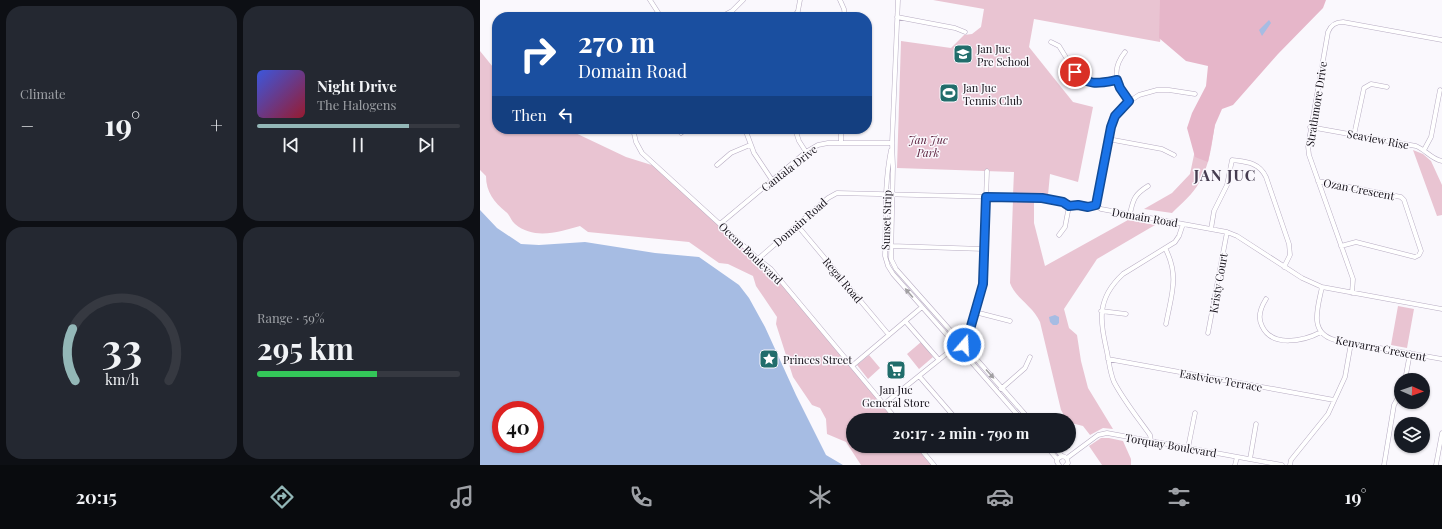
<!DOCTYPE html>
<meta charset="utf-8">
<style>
:root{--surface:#171b24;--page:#242831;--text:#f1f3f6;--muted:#9ea1a6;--line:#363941;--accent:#93b7b7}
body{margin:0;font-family:"Playfair Display",serif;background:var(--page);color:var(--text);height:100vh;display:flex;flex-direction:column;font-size:15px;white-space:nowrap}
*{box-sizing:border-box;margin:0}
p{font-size:13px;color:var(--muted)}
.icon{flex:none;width:22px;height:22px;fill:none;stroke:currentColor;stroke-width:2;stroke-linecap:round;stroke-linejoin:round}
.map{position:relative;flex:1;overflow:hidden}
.drawer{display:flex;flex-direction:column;gap:6px;padding:6px;background:#0d0f14;width:480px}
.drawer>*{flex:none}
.guide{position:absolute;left:12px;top:12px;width:380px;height:122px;border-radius:16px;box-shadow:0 1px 3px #0004;background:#1a4fa0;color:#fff;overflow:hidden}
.needle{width:26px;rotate:92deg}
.controls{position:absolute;left:914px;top:373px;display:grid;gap:8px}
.controls a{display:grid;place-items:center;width:36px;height:36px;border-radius:50%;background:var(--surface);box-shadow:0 1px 3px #0004;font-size:20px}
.speed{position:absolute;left:12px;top:401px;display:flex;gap:8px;font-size:20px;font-weight:700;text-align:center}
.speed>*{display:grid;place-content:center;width:52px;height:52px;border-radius:50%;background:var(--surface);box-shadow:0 1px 3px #0004;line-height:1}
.speed .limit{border:6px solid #d22;background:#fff;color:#111}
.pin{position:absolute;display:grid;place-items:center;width:34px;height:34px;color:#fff;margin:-17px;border:2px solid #fff;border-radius:50%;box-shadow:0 1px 4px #0007}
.me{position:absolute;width:44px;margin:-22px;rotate:19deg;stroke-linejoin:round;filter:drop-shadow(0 0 3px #0008)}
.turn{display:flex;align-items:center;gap:14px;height:84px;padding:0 20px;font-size:18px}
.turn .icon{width:52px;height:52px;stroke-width:2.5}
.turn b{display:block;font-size:28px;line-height:34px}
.then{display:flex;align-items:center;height:38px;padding:0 20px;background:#0003;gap:8px;font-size:15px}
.big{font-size:30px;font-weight:700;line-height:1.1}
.drawer .card{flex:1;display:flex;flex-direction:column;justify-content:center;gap:6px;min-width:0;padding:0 14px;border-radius:16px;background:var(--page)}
.drawer .dial{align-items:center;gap:0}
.dial svg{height:104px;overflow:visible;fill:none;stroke:var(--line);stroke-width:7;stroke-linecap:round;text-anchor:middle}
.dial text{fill:var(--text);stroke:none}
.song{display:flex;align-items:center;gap:12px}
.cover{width:48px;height:48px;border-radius:6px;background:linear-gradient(135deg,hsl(230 70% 55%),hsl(350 70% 35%))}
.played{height:4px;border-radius:2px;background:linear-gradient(90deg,var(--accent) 75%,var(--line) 75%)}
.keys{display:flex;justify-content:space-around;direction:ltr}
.heat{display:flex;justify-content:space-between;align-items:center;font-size:22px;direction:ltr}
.charge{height:6px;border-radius:3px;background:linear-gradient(90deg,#34c759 59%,var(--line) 0)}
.drawer .tiles{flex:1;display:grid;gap:6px;grid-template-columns:repeat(2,1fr)}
.trip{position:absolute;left:366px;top:413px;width:230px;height:40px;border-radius:20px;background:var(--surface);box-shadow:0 1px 3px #0004;font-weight:700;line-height:40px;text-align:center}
.dock{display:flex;height:64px;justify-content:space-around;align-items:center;background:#090b0e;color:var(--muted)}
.dock .icon{width:28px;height:28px}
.dock .active{color:var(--accent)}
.dock b{font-size:18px;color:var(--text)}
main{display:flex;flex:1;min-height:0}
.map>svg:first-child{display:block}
</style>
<main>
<section class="drawer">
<div class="tiles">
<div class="card"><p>Climate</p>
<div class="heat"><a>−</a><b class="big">19°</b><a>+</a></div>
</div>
<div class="card">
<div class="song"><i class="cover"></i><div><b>Night Drive</b><p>The Halogens</p></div></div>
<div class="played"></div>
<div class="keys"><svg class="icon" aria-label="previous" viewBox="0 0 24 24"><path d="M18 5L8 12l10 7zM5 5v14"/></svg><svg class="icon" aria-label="pause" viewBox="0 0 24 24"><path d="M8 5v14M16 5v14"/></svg><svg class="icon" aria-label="next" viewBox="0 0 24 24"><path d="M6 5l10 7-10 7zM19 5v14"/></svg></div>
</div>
<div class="card dial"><svg viewBox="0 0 100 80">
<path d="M14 69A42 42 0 1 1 86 69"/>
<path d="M14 69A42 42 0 0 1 12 29" stroke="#93b7b7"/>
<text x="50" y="56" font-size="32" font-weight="700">33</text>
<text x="50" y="72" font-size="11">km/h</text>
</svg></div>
<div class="card"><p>Range · 59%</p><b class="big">295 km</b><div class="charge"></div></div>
</div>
</section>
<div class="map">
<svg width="962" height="465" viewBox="0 0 962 465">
<rect width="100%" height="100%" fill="#faf8fd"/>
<!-- green -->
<path fill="#e9c4d2" d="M453 0H687L680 42 554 19 549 47 593 102 613 107 598 182 570 174 568 195 558 194 533 195 534 172 417 168 421 41 471 48 484 35 492 34 501 27 504 9Z
M0 51 17 72V129H87L146 157 178 167 285 263 417 420H373V446H438L454 465H381L366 442 347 434 346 419 340 408 332 405 313 377 296 324 297 317 276 286 273 276 248 264 239 263 209 242 108 232 100 226C79 232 54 240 35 224 31 221 30 215 26 212 14 202 6 192 6 176L0 170Z
M735 123C732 143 730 165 719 183 713 194 701 204 692 213L664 209 692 193 710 174 715 150Z
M933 150 943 154 951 161 962 185V215L957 216Z
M533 200 554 201V223L565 266 648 220 675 225 617 259 584 309 589 328 597 335 601 361 608 388 633 429 623 428 610 435 603 426 591 423 585 417 581 410 560 322C553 306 536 299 530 283Z
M918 306 934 309 927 348 911 345Z
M441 342 453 357 439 369 427 354Z
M389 355 400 368 388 379 377 365Z
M621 438H629L643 441 651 459V465H622L609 446Z"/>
<!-- forest -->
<path fill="#e6b6c9" d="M680 0H846L843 8 798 54 753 105 742 109 735 125 728 162 715 157 707 128 712 113 726 86 728 66 706 61 679 38Z"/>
<!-- water -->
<path fill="#a6bce3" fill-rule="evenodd" d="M789 20 791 23 782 36 779 30Z
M0 210 17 228 41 244 59 245 105 242 175 253 219 257 259 285 269 298 285 327 316 395 346 455 363 465H0ZM21 410H55V444H21Z
M575 315 579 317V323L577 325H573L570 322 569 317Z"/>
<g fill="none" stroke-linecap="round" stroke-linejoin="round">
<!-- minor casing -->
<g stroke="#b7acc2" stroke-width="5">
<path id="minor" d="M170 0 181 17
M360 0 364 9 365 17
M418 0 412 143 413 166 411 259 416 269 478 339
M241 17 252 11 263 0
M314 17 318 11 320 0
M417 17 475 28 485 32
M571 42 579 46 595 72 599 76 616 84 637 80
M645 52C630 71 637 83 649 101
M830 127 936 146C946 150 951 159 962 161
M153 129 156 142 162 153 278 259 291 269 417 420
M265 129 274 153 292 180
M315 129 319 141 326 152
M201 133 206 129
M874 135 884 88 891 84 907 87
M628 139 682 149 694 155
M361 143V129
M411 150C404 184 406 221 405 256L408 266 413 274 474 343
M944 150 951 137 960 90
M237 165 251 153 270 145
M838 181 921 197 924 200 941 251 939 255 935 257 876 242 861 246
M616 205 629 133 635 116 644 105 659 95 677 90H689L715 94
M650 214C653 199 655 194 668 186
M240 224 326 152 338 145 348 143H412
M317 225 409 335
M731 229 734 211 747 185 752 160C766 162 779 162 786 177L809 244 810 255 804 267
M579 235 585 227 589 206
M411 246 504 249
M685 248C700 276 691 296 686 324
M278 259 348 198 357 193 562 198 583 202 589 206 598 205 608 207 616 205 621 209 747 232 757 236 822 278 842 287 962 309
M842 287C838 307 828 333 855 340L962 359
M872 293 873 279 829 155 828 146 848 32C851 25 855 22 863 22L962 40
M786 299C781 307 777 317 782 326 792 348 824 341 841 332
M621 311 646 314
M495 312 530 321
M425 321 459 360
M728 333 747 232
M483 340 489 333 503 284 507 171
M474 342 475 347 480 349 542 420
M484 345 550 420
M480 349 483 348 484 345 482 339
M628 359 854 400
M372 366 442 307
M439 376 477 420
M925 380 930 353
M521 389 545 368 550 357
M404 404 475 347
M671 441 670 435C658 418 644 401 634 382 630 373 629 362 627 352 620 320 616 299 643 274L695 242 699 236 703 224
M438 446 454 465
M501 446 509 448 514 446
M566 446 577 459
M573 446 582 456
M708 448 715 413
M587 458 618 435 627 433 802 465
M770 459 776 424
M579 465 577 462V459L582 456 585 457 587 459 588 463 586 465
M755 465 757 457
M810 465 811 460 848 414 865 377 871 343
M904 465 914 405 921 392
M956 465 962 433"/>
</g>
<!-- minor -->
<use href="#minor" stroke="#fff" stroke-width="4"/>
</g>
<!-- one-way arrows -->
<defs><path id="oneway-solid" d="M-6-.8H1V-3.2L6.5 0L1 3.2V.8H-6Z"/></defs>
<g fill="#a19fa2">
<use href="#oneway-solid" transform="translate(429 293) rotate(-131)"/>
<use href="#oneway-solid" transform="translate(510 374) rotate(48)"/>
</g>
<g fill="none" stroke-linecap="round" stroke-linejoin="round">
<!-- route casing -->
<g stroke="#114b97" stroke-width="10">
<path id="route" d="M484 345 483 340 489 333 503 284 506 197 562 198 583 202 589 206 598 205 608 207 616 205 631 127 635 116 649 101 640 88 637 80C621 83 607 87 595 72"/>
</g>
<!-- route -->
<use href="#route" stroke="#1a73e8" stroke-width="7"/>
</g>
<!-- icons -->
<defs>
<g id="school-square" transform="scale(1)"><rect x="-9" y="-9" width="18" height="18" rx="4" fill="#216d6b" stroke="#faf8fd"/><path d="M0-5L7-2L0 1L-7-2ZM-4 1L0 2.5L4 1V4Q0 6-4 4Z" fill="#fff"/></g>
<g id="stadium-square" transform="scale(1)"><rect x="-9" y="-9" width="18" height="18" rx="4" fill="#216d6b" stroke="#faf8fd"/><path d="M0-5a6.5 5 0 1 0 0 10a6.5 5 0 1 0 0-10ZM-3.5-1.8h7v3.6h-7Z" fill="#fff"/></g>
<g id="sight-square" transform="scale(1)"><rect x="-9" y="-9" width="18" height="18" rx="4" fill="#216d6b" stroke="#faf8fd"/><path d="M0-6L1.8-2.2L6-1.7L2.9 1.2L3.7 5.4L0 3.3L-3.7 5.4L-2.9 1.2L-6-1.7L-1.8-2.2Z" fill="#fff"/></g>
<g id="supermarket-square" transform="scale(1)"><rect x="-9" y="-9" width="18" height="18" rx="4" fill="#216d6b" stroke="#faf8fd"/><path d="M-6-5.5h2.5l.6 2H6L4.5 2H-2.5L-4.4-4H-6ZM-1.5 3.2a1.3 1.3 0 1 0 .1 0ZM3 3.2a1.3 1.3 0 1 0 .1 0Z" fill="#fff"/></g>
</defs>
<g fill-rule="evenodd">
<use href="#school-square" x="483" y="54"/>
<use href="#stadium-square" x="469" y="93"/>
<use href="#sight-square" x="289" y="359"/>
<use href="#supermarket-square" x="416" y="370"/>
</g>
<g text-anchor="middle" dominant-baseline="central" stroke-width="3" stroke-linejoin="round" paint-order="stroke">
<!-- poi labels -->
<g font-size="11" fill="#130f17" stroke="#faf8fd" text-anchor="start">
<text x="497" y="48">Jan Juc<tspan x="497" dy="13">Pre School</tspan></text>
<text x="483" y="87">Jan Juc<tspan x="483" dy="13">Tennis Club</tspan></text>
<text x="303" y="359">Princes Street</text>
<text x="416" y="389" text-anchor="middle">Jan Juc<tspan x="416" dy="13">General Store</tspan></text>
</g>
<!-- street labels -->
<g font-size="11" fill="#130f17" stroke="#faf8fd">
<text transform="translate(836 104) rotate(-81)">Strathmore Drive</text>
<text transform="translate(898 139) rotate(11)">Seaview Rise</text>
<text transform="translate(309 168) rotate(-38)">Cantala Drive</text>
<text transform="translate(879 189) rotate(11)">Ozan Crescent</text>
<text transform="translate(665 217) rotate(10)">Domain Road</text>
<text transform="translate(406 220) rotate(-88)">Sunset Strip</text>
<text transform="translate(320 222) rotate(-41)">Domain Road</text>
<text transform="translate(271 253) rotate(44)">Ocean Boulevard</text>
<text transform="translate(363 280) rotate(50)">Regal Road</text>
<text transform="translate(738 283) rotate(-80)">Kristy Court</text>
<text transform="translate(901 348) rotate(11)">Kenvarra Crescent</text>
<text transform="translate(741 380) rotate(10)">Eastview Terrace</text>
<text transform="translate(691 445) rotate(10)">Torquay Boulevard</text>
</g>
<!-- park labels -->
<g font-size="11" font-style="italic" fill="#5c223e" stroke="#faf8fd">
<text x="448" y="139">Jan Juc<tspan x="448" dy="13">Park</tspan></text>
</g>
<!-- district labels -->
<g font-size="15" font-weight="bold" letter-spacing="1" fill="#463d50" stroke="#faf8fd">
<text x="745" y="175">JAN JUC</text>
</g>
</g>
</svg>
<div class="controls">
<a><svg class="needle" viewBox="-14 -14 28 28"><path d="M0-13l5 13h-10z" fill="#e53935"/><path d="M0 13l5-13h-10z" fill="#9ea1a6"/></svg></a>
<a><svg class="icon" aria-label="layers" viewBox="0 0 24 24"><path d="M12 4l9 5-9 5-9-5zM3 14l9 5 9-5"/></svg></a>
</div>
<div class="speed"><div class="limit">40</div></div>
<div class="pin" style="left:595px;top:72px;background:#d93025"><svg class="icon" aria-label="arrive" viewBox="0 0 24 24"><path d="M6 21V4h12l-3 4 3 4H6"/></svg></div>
<svg class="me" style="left:484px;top:345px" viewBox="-20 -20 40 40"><circle r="17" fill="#1a73e8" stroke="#fff" stroke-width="3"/><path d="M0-11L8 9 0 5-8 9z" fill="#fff"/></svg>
<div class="trip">20:17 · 2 min · 790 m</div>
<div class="guide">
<div class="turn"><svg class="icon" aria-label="right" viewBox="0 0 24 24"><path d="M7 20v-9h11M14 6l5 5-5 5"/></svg><div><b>270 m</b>Domain Road</div></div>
<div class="then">Then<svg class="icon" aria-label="left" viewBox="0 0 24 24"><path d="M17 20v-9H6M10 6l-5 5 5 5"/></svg></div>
</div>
</div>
</main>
<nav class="dock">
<b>20:15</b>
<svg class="icon active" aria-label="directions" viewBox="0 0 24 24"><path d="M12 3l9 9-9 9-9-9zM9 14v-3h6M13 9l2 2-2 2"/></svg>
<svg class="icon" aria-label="music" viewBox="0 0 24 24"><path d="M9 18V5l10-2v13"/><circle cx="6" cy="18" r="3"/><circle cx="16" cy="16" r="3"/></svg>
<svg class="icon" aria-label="phone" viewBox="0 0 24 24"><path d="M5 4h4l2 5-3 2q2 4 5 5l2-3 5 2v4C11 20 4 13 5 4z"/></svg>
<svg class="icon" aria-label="climate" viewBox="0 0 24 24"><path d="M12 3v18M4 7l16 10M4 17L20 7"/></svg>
<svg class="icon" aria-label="car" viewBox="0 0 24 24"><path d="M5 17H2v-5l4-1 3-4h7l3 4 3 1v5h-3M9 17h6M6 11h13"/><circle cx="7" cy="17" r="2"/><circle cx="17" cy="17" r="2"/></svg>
<svg class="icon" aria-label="filters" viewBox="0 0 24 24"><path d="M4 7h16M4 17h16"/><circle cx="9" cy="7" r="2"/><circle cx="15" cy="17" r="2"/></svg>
<b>19°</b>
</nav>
